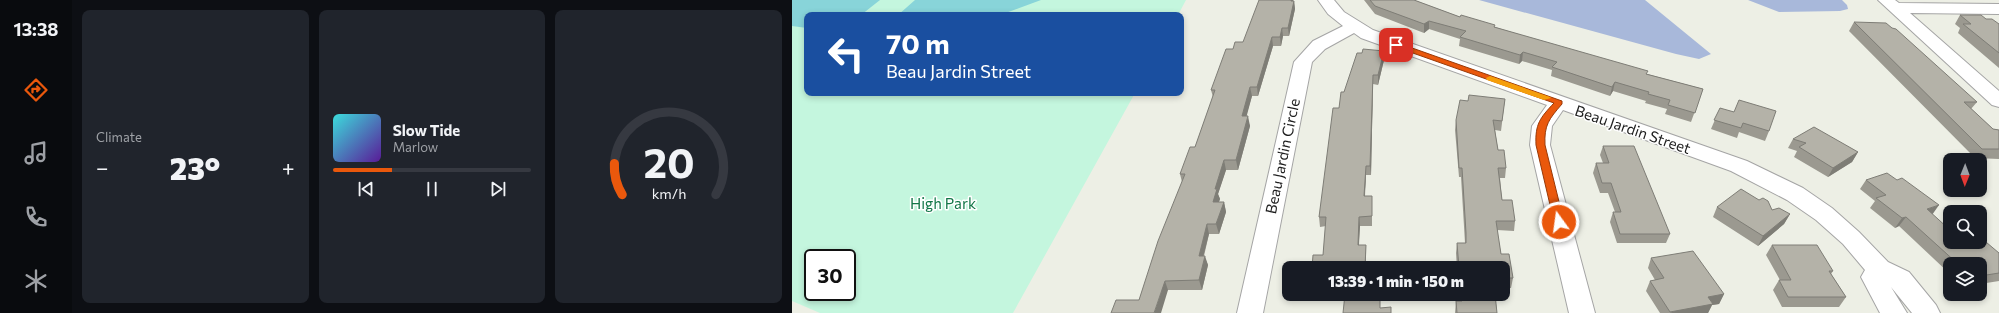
<!DOCTYPE html>
<meta charset="utf-8">
<style>
:root{--surface:#171b24;--page:#20242c;--text:#f1f3f6;--muted:#9ea1a6;--line:#363941;--accent:#ea580c}
body{margin:0;font-family:Commissioner,sans-serif;background:var(--page);color:var(--text);height:100vh;display:flex;flex-direction:column;font-size:15px;white-space:nowrap}
*{box-sizing:border-box;margin:0}
p{font-size:13px;color:var(--muted)}
.icon{flex:none;width:22px;height:22px;fill:none;stroke:currentColor;stroke-width:2;stroke-linecap:round;stroke-linejoin:round}
.map{position:relative;flex:1;overflow:hidden}
.panel{display:flex;flex-direction:column;gap:10px;padding:10px;background:#0d0f14;width:720px}
.panel>*{flex:none}
.hud{position:absolute;left:12px;top:12px;width:380px;height:84px;border-radius:8px;box-shadow:0 2px 6px #0003;background:#1a4fa0;color:#fff;overflow:hidden}
.needle{width:26px;rotate:181deg}
.fabs{position:absolute;left:1151px;top:153px;display:grid;gap:8px}
.fabs a{display:grid;place-items:center;width:44px;height:44px;border-radius:8px;background:var(--surface);box-shadow:0 2px 6px #0003;font-size:20px}
.speed{position:absolute;left:12px;top:249px;display:flex;gap:8px;font-size:20px;font-weight:700;text-align:center}
.speed>*{display:grid;place-content:center;width:52px;height:52px;border-radius:50%;background:var(--surface);box-shadow:0 2px 6px #0003;line-height:1}
.speed .limit{border:2px solid #111;border-radius:6px;background:#fff;color:#111}
.pin{position:absolute;display:grid;place-items:center;width:34px;height:34px;color:#fff;margin:-17px;border-radius:8px;box-shadow:0 2px 6px #0006}
.me{position:absolute;width:44px;margin:-22px;rotate:346deg;stroke-linejoin:round;filter:drop-shadow(0 0 3px #0008)}
.turn{display:flex;align-items:center;gap:14px;height:84px;padding:0 16px;font-size:18px}
.turn .icon{width:52px;height:52px;stroke-width:2.5}
.turn b{display:block;font-size:28px;line-height:34px}
.big{font-size:30px;font-weight:800;line-height:1.1}
.panel .widget{flex:1;display:flex;flex-direction:column;justify-content:center;gap:6px;min-width:0;padding:0 14px;border-radius:8px;background:var(--page)}
.panel .dial{align-items:center;gap:0}
.dial svg{height:104px;overflow:visible;fill:none;stroke:var(--line);stroke-width:7;stroke-linecap:round;text-anchor:middle}
.dial text{fill:var(--text);stroke:none}
.song{display:flex;align-items:center;gap:12px}
.cover{width:48px;height:48px;border-radius:6px;background:linear-gradient(135deg,hsl(180 70% 55%),hsl(270 70% 35%))}
.played{height:4px;border-radius:2px;background:linear-gradient(90deg,var(--accent) 30%,var(--line) 30%)}
.keys{display:flex;justify-content:space-around;direction:ltr}
.heat{display:flex;justify-content:space-between;align-items:center;font-size:22px;direction:ltr}
.panel .tiles{flex:1;display:grid;gap:10px;grid-template-columns:repeat(3,1fr)}
.trip{position:absolute;left:490px;top:261px;width:228px;height:40px;border-radius:8px;background:var(--surface);box-shadow:0 2px 6px #0003;font-weight:800;line-height:40px;text-align:center}
main{display:flex;flex:1;min-height:0}
.menu{display:flex;flex-direction:column;width:72px;justify-content:space-around;align-items:center;background:#090b0e;color:var(--muted)}
.menu .icon{width:28px;height:28px}
.menu .active{color:var(--accent)}
.menu b{font-size:18px;color:var(--text)}
.map>svg:first-child{display:block}
</style>
<main>
<nav class="menu">
<b>13:38</b>
<svg class="icon active" aria-label="directions" viewBox="0 0 24 24"><path d="M12 3l9 9-9 9-9-9zM9 14v-3h6M13 9l2 2-2 2"/></svg>
<svg class="icon" aria-label="music" viewBox="0 0 24 24"><path d="M9 18V5l10-2v13"/><circle cx="6" cy="18" r="3"/><circle cx="16" cy="16" r="3"/></svg>
<svg class="icon" aria-label="phone" viewBox="0 0 24 24"><path d="M5 4h4l2 5-3 2q2 4 5 5l2-3 5 2v4C11 20 4 13 5 4z"/></svg>
<svg class="icon" aria-label="climate" viewBox="0 0 24 24"><path d="M12 3v18M4 7l16 10M4 17L20 7"/></svg>
</nav>
<section class="panel">
<div class="tiles">
<div class="widget"><p>Climate</p>
<div class="heat"><a>−</a><b class="big">23°</b><a>+</a></div>
</div>
<div class="widget">
<div class="song"><i class="cover"></i><div><b>Slow Tide</b><p>Marlow</p></div></div>
<div class="played"></div>
<div class="keys"><svg class="icon" aria-label="previous" viewBox="0 0 24 24"><path d="M18 5L8 12l10 7zM5 5v14"/></svg><svg class="icon" aria-label="pause" viewBox="0 0 24 24"><path d="M8 5v14M16 5v14"/></svg><svg class="icon" aria-label="next" viewBox="0 0 24 24"><path d="M6 5l10 7-10 7zM19 5v14"/></svg></div>
</div>
<div class="widget dial"><svg viewBox="0 0 100 80">
<path d="M14 69A42 42 0 1 1 86 69"/>
<path d="M14 69A42 42 0 0 1 8 45" stroke="#ea580c"/>
<text x="50" y="56" font-size="32" font-weight="700">20</text>
<text x="50" y="72" font-size="11">km/h</text>
</svg></div>
</div>
</section>
<div class="map">
<svg width="1207" height="313" viewBox="0 0 1207 313">
<rect width="100%" height="100%" fill="#edefe5"/>
<!-- park -->
<path fill="#c4f6de" fill-rule="evenodd" d="M0 0H394L386 15H15V93H343L221 313H28L0 301ZM21 258H55V292H21Z"/>
<!-- pitch -->
<path fill="#88d4d9" d="M0 0H88L69 15H15V28L0 26Z
M123 0H249L208 15H106Z"/>
<!-- water -->
<path fill="#a8b8da" d="M687 0H853L919 54 907 59 884 54Z
M956 0H1050L1055 5 1056 9 1048 11 987 12Z"/>
<g fill="none" stroke-linecap="round" stroke-linejoin="round">
<!-- minor casing -->
<g stroke="#a5a5a5" stroke-width="2">
<path id="minor" d="M526 0H542L552 12 581 30 955 161 1011 188 1040 208 1067 232 1096 262 1117 272 1144 305 1148 313H1120L1099 287 1115 313H1088L1069 277 1073 270 1051 244 1024 220 995 200 939 171 771 110 760 126 758 145 803 313H777L738 145 740 126 755 105 569 38 562 33 533 49 520 62 471 313H445L502 62 521 41 551 26 536 14Z
M1086 0H1103L1107 3 1207 4V14L1118 13 1207 91V107L1200 105Z"/>
</g>
<!-- minor -->
<use href="#minor" fill="#fff" fill-rule="evenodd"/>
</g>
<!-- wall -->
<path fill="#9b9990" d="M501 0V1H502L503 9 497 36H491L489 46H481L466 96H460L454 116 458 126 446 170H434L426 194 428 199 427 202H432L434 212 427 234H417L412 256 416 265 410 290H376L347 300 390 182 388 174 403 147 421 97 419 90 441 49 451 42Z
M572 0H622L668 17 703 27 855 74 911 89 899 122 873 114 875 109 853 103 854 101 821 91 818 96 759 76 760 70 730 61 727 64 667 46 668 39 637 29 632 33 583 14Z
M1168 15 1194 19 1207 24V68L1166 33 1168 28 1163 24Z
M1062 22 1185 102 1179 109 1201 129 1207 130V159L1183 158 1057 31Z
M592 60 586 85 581 84 579 175H574L573 196 580 206V226H568L567 245H574V254L531 255 534 226 528 227 527 217 547 108 552 92Z
M713 99 709 131 703 130 706 150 714 168 713 178H708L710 200 723 221 722 231 705 230 709 254 721 278 719 288H711V268H665L664 253 665 243H673L669 177H667L663 130 664 120 676 101Z
M928 108 977 131 973 141 947 132 945 138 919 129Z
M1001 139 1066 152 1060 162 1036 177 1002 157 1005 151 996 148Z
M811 146 878 234 874 243H825L818 222 821 212H823L816 193H808L801 173 804 163H811L808 155Z
M1074 180 1140 214 1158 242 1207 253V281L1188 284V264H1158V274L1107 226 1103 228 1078 208 1083 201 1068 189Z
M925 207 980 210 998 214 992 224 966 246 921 217Z
M980 245 1041 271 1039 274 1054 297 1047 307H990L981 290 987 280H988L974 255Z
M859 258 932 294 927 304 920 305 916 313H868L854 291 858 281 863 280 856 268Z
M667 294H703L705 313H663L664 301H668Z"/>
<!-- shaded-wall -->
<path fill="#7e7d76" d="M499 0H501L502 3V1L503 9 497 36 496 28Z
M637 21V29L632 33V24Z
M490 28 491 36 489 46 488 37Z
M480 37 481 46 466 96 465 87Z
M592 51V60L586 85V75Z
M731 52 730 61 727 64 728 55Z
M581 75V84L579 175 578 166Z
M823 82 821 91 818 96 820 87Z
M458 87 460 96 452 126 450 116Z
M456 116 458 126 446 170 444 160Z
M1066 152 1060 162 1036 177 1041 168Z
M432 160 434 170 426 194 428 199 423 211 421 202 423 189Z
M574 166V175L572 206V196Z
M432 202 434 212 427 234 424 224Z
M1147 205 1140 215 1135 209Z
M998 214 992 224 966 246 971 236Z
M567 217 568 226 566 254V245Z
M1114 217 1107 226 1103 228 1110 218Z
M415 224 417 234 409 265 407 256Z
M574 245V268H573Z
M413 256 416 265 410 290 407 280Z
M373 281 376 290 369 313H362Z
M932 294 927 304 920 305 916 313H878L916 297Z"/>
<!-- building -->
<path fill="#b4b2a8" stroke="#7e7d76" d="M467 0H499V1H502L496 28H490L488 37H480L465 87H458L450 116H456L444 160H432L423 189H425L421 202H432L424 224H415L407 256H413L407 280 373 281 362 313H319L324 300H347L366 241 393 174H388L398 147H403L423 90H419L434 49H441L443 42H451Z
M578 0H622L668 17 669 15 703 25 702 27 856 71 854 74 911 89 903 113 876 105 878 100 856 94 857 92 823 82 820 87 760 67 765 62 731 52 728 55 668 37 674 31 637 21 632 24 583 6Z
M1168 15H1189L1194 19H1200L1207 24V53L1171 24H1179Z
M1062 22 1094 23 1100 28 1104 29 1185 102H1172L1201 129 1207 130V149H1190Z
M571 49 592 51 586 75H581L578 166H574L572 196H580V216L567 217 566 245H574L573 268H520L521 255H531L534 217H527L541 108H547L549 92H552L565 53H570Z
M677 95 713 99 710 121 701 120 706 150H712L714 168H706L710 200H720L723 221H704L709 254H717L721 278H711V268H667L665 243H674V233L670 168H667L664 120 668 100 676 101Z
M947 100 984 111 977 131 951 123 949 128 922 120 928 108 942 112Z
M1022 127 1066 152 1041 168 1007 147 1014 143 1001 139Z
M811 146H842L878 234H828L821 212H829L819 183H810L804 163H817Z
M1095 173 1105 180 1110 178 1147 205 1135 209 1158 230V242H1188V237L1207 253V273L1188 276V264H1166L1114 217 1110 218 1084 198 1094 195 1074 180Z
M949 189 967 200 971 198 976 201 980 210 987 208 998 214 971 236 925 207Z
M980 245H1025L1041 271H1037L1054 297H996L987 280H999Z
M901 251 932 294 916 297 921 304 878 312 858 281 872 278 859 258Z
M553 294H572V297H588V308L599 307V313H551Z
M669 294H703L705 313H665L664 301H670Z"/>
<!-- route -->
<path fill="#ea580c" stroke="#983908" d="M601 43H606L770 101V104C757 119 752 125 753 145L772 222 771 225H763L762 222 744 145C743 124 748 118 762 103L601 46Z"/>
<!-- slow -->
<path fill="#f59e0b" d="M698 76 758 97 759 98 752 100 695 80 694 78Z"/>
<g text-anchor="middle" dominant-baseline="central" stroke-width="3" stroke-linejoin="round" paint-order="stroke">
<!-- street labels -->
<g font-size="15" fill="#1e1e1e" stroke="#fff">
<text transform="translate(841 129) rotate(19)">Beau Jardin Street</text>
<text transform="translate(490 156) rotate(-78)">Beau Jardin Circle</text>
</g>
<!-- park labels -->
<g font-size="15" fill="#127647" stroke="#fff">
<text x="151" y="203">High Park</text>
</g>
</g>
</svg>
<div class="fabs">
<a><svg class="needle" viewBox="-14 -14 28 28"><path d="M0-13l5 13h-10z" fill="#e53935"/><path d="M0 13l5-13h-10z" fill="#9ea1a6"/></svg></a>
<a><svg class="icon" aria-label="search" viewBox="0 0 24 24"><circle cx="10" cy="10" r="6"/><path d="M15 15l6 6"/></svg></a>
<a><svg class="icon" aria-label="layers" viewBox="0 0 24 24"><path d="M12 4l9 5-9 5-9-5zM3 14l9 5 9-5"/></svg></a>
</div>
<div class="speed"><div class="limit">30</div></div>
<div class="pin" style="left:604px;top:45px;background:#d93025"><svg class="icon" aria-label="arrive" viewBox="0 0 24 24"><path d="M6 21V4h12l-3 4 3 4H6"/></svg></div>
<svg class="me" style="left:767px;top:222px" viewBox="-20 -20 40 40"><circle r="17" fill="#ea580c" stroke="#fff" stroke-width="3"/><path d="M0-11L8 9 0 5-8 9z" fill="#fff"/></svg>
<div class="trip">13:39 · 1 min · 150 m</div>
<div class="hud">
<div class="turn"><svg class="icon" aria-label="left" viewBox="0 0 24 24"><path d="M17 20v-9H6M10 6l-5 5 5 5"/></svg><div><b>70 m</b>Beau Jardin Street</div></div>
</div>
</div>
</main>
